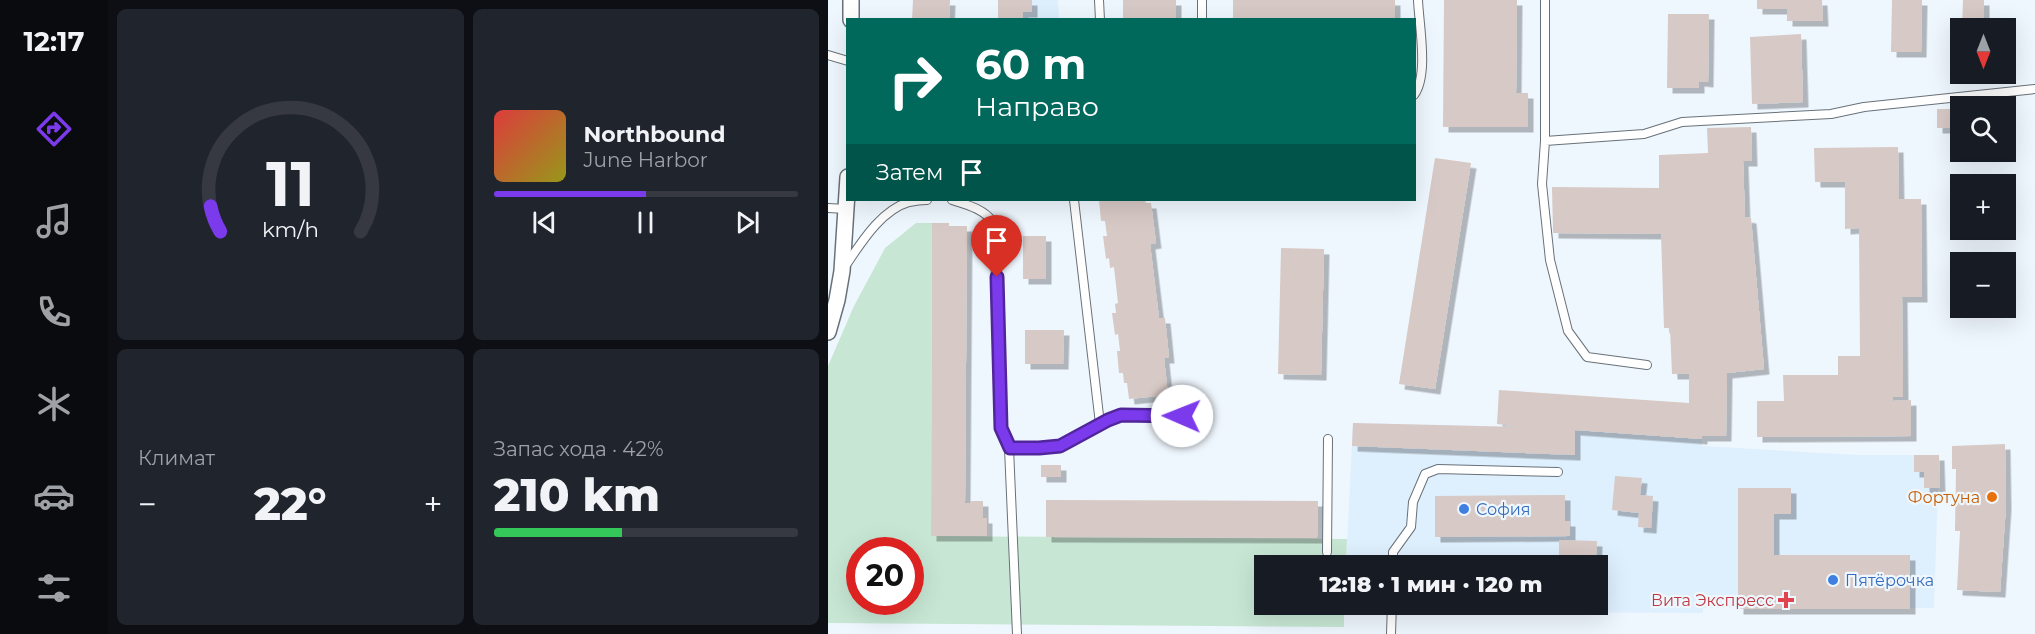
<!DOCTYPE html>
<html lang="ru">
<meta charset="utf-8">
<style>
:root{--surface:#171b24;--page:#20242c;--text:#f1f3f6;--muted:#9ea1a6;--line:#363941;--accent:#7c3aed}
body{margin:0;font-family:Montserrat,sans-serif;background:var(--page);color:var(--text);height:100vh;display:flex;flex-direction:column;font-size:22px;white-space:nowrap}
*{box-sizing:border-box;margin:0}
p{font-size:20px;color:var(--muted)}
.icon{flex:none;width:33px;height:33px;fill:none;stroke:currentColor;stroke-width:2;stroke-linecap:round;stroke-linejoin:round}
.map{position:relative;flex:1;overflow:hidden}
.side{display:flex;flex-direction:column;gap:9px;padding:9px;background:#0d0f14;width:720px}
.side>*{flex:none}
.guide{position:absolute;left:18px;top:18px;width:570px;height:183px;border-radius:0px;box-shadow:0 6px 24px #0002;background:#00695c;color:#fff;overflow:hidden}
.needle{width:39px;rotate:180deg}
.fabs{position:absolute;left:1122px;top:18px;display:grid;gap:12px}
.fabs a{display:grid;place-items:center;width:66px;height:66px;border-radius:0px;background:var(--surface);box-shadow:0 6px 24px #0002;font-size:30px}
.speed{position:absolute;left:18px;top:537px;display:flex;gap:12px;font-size:30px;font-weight:700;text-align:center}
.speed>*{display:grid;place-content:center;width:78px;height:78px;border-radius:50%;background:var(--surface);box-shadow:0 6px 24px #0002;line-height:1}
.speed .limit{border:9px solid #d22;background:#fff;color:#111}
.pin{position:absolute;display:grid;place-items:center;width:51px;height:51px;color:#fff;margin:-62px -26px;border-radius:50% 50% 50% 0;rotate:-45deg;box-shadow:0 0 6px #0007}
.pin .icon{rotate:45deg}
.me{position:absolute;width:66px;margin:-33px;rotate:271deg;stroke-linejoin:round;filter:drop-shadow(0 0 4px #0008)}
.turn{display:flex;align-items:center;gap:21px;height:126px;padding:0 30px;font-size:27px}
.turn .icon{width:78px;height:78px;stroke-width:2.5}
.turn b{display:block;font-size:42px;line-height:51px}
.then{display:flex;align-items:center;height:57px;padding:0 30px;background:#0003;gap:12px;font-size:22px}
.big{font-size:45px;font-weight:800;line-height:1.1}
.side .tile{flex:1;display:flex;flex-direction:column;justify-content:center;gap:9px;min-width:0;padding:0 21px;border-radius:9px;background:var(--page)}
.side .dial{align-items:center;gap:0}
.dial svg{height:156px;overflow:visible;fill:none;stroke:var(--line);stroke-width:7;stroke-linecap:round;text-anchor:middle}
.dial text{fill:var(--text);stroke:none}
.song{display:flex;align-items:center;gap:18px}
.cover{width:72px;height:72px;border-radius:9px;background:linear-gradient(135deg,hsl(0 70% 55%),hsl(60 70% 35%))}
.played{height:6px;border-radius:3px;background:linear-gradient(90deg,var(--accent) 50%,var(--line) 50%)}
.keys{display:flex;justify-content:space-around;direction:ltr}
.heat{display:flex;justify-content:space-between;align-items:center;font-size:33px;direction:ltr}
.charge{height:9px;border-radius:4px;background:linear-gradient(90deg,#34c759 42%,var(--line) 0)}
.side .tiles{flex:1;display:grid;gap:9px;grid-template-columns:repeat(2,1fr)}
.trip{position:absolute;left:426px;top:555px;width:354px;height:60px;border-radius:0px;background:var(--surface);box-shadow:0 6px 24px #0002;font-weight:800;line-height:60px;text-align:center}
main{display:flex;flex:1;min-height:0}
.dock{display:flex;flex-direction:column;width:108px;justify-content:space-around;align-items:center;background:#090b0e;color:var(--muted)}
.dock .icon{width:42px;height:42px}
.dock .active{color:var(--accent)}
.dock b{font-size:27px;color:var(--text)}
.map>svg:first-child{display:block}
</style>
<main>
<nav class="dock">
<b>12:17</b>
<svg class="icon active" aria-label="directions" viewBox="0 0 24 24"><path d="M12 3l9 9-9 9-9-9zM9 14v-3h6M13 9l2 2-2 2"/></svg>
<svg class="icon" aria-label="music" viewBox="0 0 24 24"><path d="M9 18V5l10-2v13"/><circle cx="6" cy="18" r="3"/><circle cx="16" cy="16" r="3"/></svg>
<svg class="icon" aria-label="phone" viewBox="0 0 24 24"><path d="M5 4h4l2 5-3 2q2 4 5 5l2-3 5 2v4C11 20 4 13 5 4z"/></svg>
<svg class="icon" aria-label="climate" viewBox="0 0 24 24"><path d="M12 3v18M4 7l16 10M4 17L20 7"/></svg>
<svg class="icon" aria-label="car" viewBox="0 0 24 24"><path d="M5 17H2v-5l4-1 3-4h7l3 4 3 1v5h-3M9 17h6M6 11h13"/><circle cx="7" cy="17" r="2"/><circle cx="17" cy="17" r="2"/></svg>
<svg class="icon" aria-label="filters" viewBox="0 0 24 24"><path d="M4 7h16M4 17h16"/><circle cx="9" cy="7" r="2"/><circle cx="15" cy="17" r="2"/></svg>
</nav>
<section class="side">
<div class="tiles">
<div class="tile dial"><svg viewBox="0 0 100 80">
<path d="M14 69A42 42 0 1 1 86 69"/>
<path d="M14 69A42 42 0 0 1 9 56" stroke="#7c3aed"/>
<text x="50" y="56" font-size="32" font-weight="700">11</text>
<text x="50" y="72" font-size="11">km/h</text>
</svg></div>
<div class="tile">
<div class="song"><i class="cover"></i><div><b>Northbound</b><p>June Harbor</p></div></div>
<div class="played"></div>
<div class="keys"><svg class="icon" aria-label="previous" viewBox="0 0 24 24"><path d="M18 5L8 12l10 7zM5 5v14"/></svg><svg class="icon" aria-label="pause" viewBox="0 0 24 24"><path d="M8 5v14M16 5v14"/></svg><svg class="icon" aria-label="next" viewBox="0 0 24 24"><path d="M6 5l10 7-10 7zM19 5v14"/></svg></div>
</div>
<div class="tile"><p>Климат</p>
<div class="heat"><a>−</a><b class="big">22°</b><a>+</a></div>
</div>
<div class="tile"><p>Запас хода · 42%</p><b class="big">210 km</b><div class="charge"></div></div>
</div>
</section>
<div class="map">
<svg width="1207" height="634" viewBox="0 0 1207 634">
<defs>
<filter id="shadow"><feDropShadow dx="5.5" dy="5.5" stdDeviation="0" flood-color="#0004"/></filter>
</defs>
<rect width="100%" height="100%" fill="#eff7fe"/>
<!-- built -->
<path fill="#deeffd" d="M170 0H230L231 19 170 20Z
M525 423 701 427 874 439V446L1030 455H1111L1106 608H875V613L516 611V604H770V566L518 565Z"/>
<!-- green -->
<path fill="#c7e7d4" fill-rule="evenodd" d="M88 223H104L103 536 519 539 518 565 436 566V604L516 605V627L0 623V366L26 306 57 248ZM32 550H82V602H32Z"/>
<!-- building -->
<path fill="#d7c9c5" filter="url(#shadow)" d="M85 0H122L121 20H84Z
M170 0H204V12H195V20H170Z
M295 0H348V20H295Z
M405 0H567V20H405Z
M616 0H689L688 93H700V127H615Z
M929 0H994L995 21H959V9H929Z
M1064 0H1094L1093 52H1063Z
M1135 0H1156V28H1134Z
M840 14H881L880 82 871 81V88H839Z
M973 34 975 102 924 104 922 37Z
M1109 109H1132V128H1109Z
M923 127 924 161H915L917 217 923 218 936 369 899 373 898 436H874V439L747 430V455L524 446 525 423 692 427 669 424 671 390 861 403V374H844L842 328H836L833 234 725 233 724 187 831 188V155L880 153 879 128Z
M1070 147 1071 199H1093L1094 297H1074L1075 397H1065V401L1083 400V436L929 437V401H956L955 375H1010V356H1032L1031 228 1017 229V182H987L986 148Z
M607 158 643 163 607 389 571 384Z
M271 200H317L318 203H323L328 243 322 244 331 318H337L341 358H336L340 395 301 399 299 383H296L295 373H291L289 351H292L290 334 287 335 284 313H288L287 304 290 303 286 267 282 268 281 258 278 259 275 236H279L277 221H273Z
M104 223H121V226H139L137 503 142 504V501H155V518H159V536H103Z
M195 236H218V279H195Z
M453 248 496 249 493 375 450 374Z
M197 330H236L235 364H197Z
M1177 444 1178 505 1172 592 1129 590 1132 531H1127L1128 469H1124V446Z
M1086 455H1111L1112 488H1096V472H1086Z
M213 465H233V477H213Z
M787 476 814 478 812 495 825 496 823 528 810 527 811 513 784 510Z
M910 488H963V514H946V555H1082V609H910Z
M737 495V521H742V536L607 537V496Z
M218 500 490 501 489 538 218 537Z
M731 540 769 541 768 566H731Z"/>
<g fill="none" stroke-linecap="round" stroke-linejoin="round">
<!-- service casing -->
<g stroke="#687179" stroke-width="10">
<path id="service" d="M271 0 272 20
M374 0V20
M717 0V141L714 184 722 260 740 331 759 357 819 365
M0 55 20 61
M586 95C601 75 591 25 590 0
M717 141 816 134 854 122 1003 114 1036 107 1207 89
M124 200C140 205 156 209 166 223L173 428 181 448 189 634
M246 200 272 424
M0 208 18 209
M18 265C33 243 53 210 81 202 86 201 93 200 99 200
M181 448H211L232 446 280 420 293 415 372 416
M499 552 500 439
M565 566V552L583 527 585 502 597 474 610 469 730 472
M563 634 564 604"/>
</g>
<!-- minor casing -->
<g stroke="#687179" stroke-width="18">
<path id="minor" d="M23 0V20
M0 332 9 300 14 271 20 177"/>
</g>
<!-- service -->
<use href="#service" stroke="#fff" stroke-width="8"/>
<!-- minor -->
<use href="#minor" stroke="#fff" stroke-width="15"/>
</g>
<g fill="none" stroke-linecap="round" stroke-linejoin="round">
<!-- route casing -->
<g stroke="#51269a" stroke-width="15">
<path id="route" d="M169 277 173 428 182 448H211L232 446 280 420 293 415 354 416"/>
</g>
<!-- route -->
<use href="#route" stroke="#7c3aed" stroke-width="10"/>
</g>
<!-- markers -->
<circle fill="#e8710a" stroke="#eff7fe" stroke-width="2" cx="1164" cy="497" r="6"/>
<g fill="#3f7fe0" stroke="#eff7fe" stroke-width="2">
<circle cx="636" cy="509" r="6"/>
<circle cx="1005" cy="580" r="6"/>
</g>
<path fill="#e0444e" stroke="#eff7fe" stroke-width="2" d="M955 591h6v6h6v6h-6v6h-6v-6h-6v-6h6z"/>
<g text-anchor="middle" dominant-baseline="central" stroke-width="4.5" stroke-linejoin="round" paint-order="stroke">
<!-- food labels -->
<g font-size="16" fill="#c56008" stroke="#eff7fe" text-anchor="end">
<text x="1152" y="497">Фортуна</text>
</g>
<!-- shop labels -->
<g font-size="16" fill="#366cbe" stroke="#eff7fe" text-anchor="start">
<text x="648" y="509">София</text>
<text x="1017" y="580">Пятёрочка</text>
</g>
<!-- health labels -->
<g font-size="16" fill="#be3a42" stroke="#eff7fe" text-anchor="end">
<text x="946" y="600">Вита Экспресс</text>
</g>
</g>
</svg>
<div class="fabs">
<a><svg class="needle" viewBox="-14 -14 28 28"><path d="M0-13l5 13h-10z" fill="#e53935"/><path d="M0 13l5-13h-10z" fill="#9ea1a6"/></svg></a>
<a><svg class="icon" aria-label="search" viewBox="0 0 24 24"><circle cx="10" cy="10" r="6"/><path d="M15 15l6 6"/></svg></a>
<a>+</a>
<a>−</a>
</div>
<div class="speed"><div class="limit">20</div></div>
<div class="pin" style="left:169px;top:277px;background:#d93025"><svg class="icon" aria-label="arrive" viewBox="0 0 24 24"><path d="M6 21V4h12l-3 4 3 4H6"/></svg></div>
<svg class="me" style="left:354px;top:416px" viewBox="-20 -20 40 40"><circle r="19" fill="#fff"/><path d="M0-13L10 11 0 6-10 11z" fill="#7c3aed"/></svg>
<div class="trip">12:18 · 1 мин · 120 m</div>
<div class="guide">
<div class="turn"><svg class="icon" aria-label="right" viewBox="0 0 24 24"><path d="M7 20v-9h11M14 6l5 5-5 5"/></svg><div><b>60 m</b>Направо</div></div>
<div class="then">Затем<svg class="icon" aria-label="arrive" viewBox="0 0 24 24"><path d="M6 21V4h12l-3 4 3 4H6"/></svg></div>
</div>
</div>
</main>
